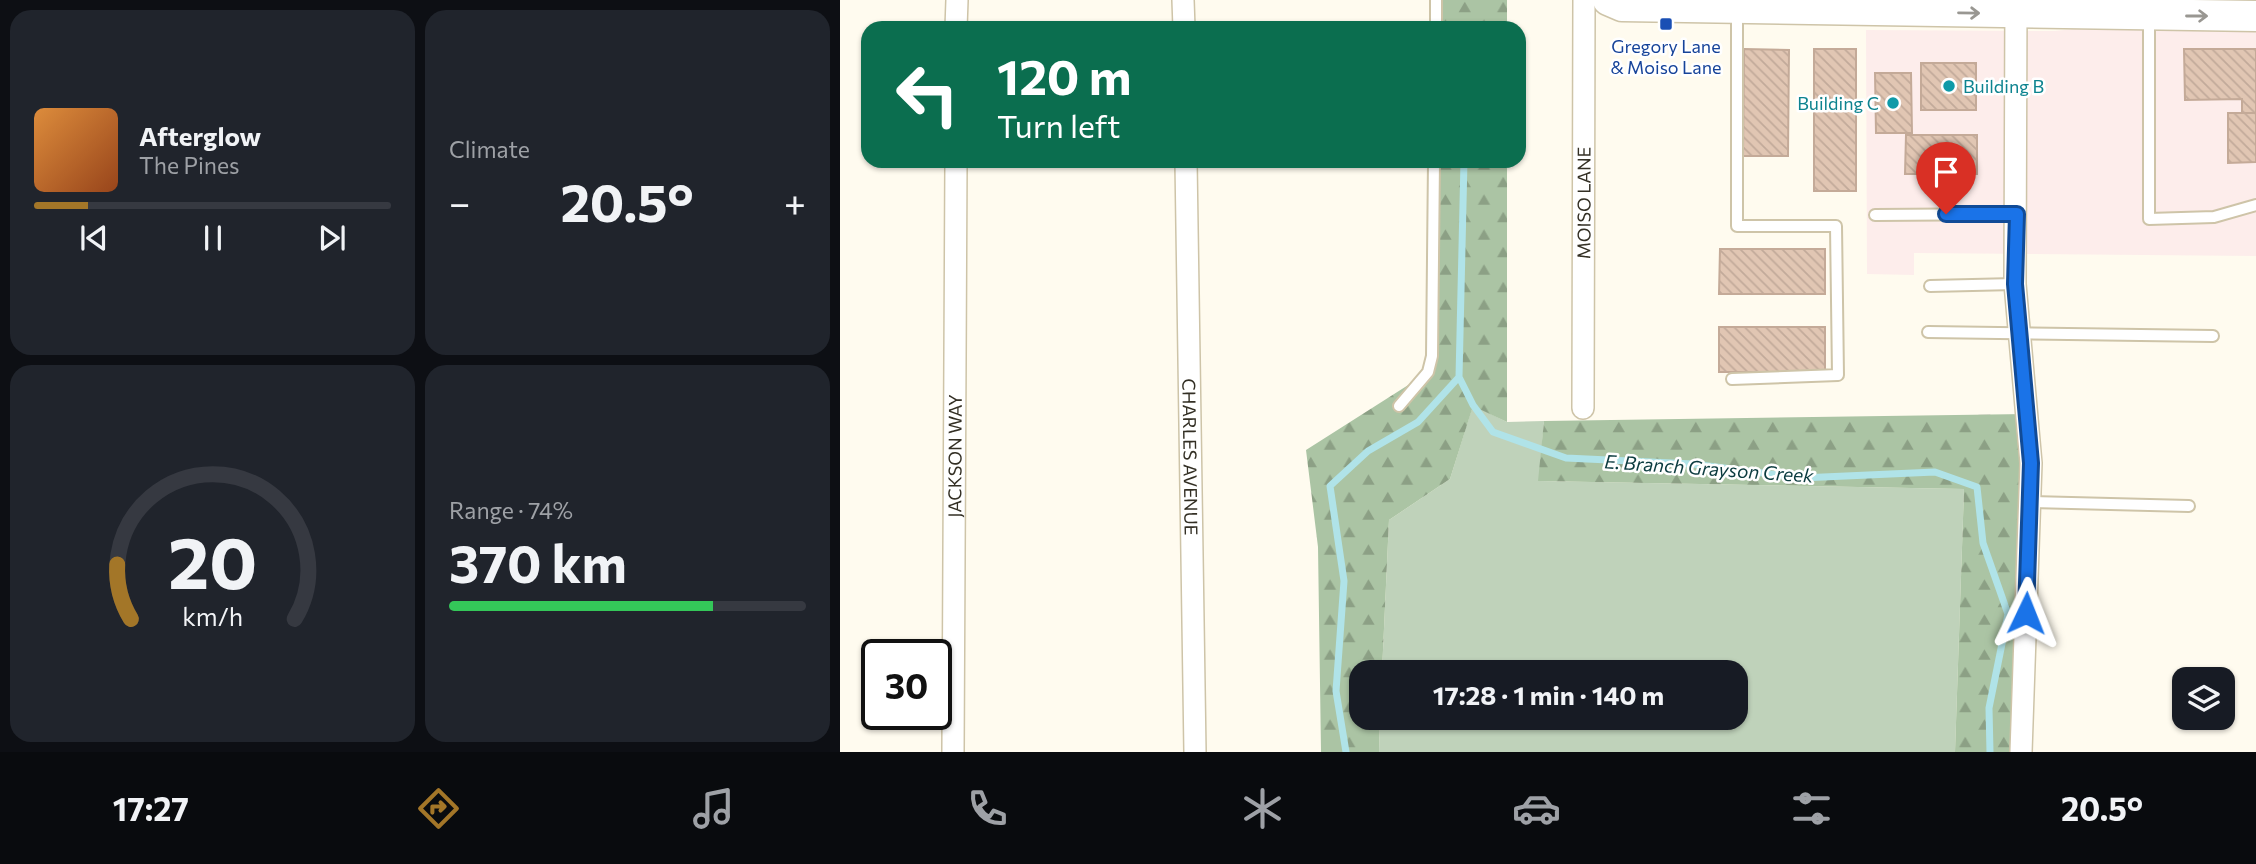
<!DOCTYPE html>
<meta charset="utf-8">
<style>
:root{--surface:#171b24;--page:#20242c;--text:#f1f3f6;--muted:#9ea1a6;--line:#363941;--accent:#a37628}
body{margin:0;font-family:Commissioner,sans-serif;background:var(--page);color:var(--text);height:100vh;display:flex;flex-direction:column;font-size:26px;white-space:nowrap}
*{box-sizing:border-box;margin:0}
p{font-size:23px;color:var(--muted)}
.icon{flex:none;width:38px;height:38px;fill:none;stroke:currentColor;stroke-width:2;stroke-linecap:round;stroke-linejoin:round}
.map{position:relative;flex:1;overflow:hidden}
.drawer{display:flex;flex-direction:column;gap:10px;padding:10px;background:#0d0f14;width:840px}
.drawer>*{flex:none}
.top-card{position:absolute;left:21px;top:21px;width:665px;height:147px;border-radius:21px;box-shadow:0 2px 5px #0004;background:#0b6e4f;color:#fff;overflow:hidden}
.controls{position:absolute;left:1332px;top:667px;display:grid;gap:14px}
.controls a{display:grid;place-items:center;width:63px;height:63px;border-radius:14px;background:var(--surface);box-shadow:0 2px 5px #0004;font-size:35px}
.speed{position:absolute;left:21px;top:639px;display:flex;gap:14px;font-size:35px;font-weight:700;text-align:center}
.speed>*{display:grid;place-content:center;width:91px;height:91px;border-radius:50%;background:var(--surface);box-shadow:0 2px 5px #0004;line-height:1}
.speed .limit{border:4px solid #111;border-radius:10px;background:#fff;color:#111}
.pin{position:absolute;display:grid;place-items:center;width:60px;height:60px;color:#fff;margin:-72px -30px;border-radius:50% 50% 50% 0;rotate:-45deg;box-shadow:0 0 7px #0007}
.pin .icon{rotate:45deg}
.me{position:absolute;width:77px;margin:-38px;rotate:2deg;stroke-linejoin:round;filter:drop-shadow(0 0 5px #0008)}
.turn{display:flex;align-items:center;gap:24px;height:147px;padding:0 21px;font-size:32px}
.turn .icon{width:91px;height:91px;stroke-width:2.5}
.turn b{display:block;font-size:49px;line-height:60px}
.big{font-size:52px;font-weight:700;line-height:1.1}
.drawer .widget{flex:1;display:flex;flex-direction:column;justify-content:center;gap:10px;min-width:0;padding:0 24px;border-radius:21px;background:var(--page)}
.drawer .dial{align-items:center;gap:0}
.dial svg{height:182px;overflow:visible;fill:none;stroke:var(--line);stroke-width:7;stroke-linecap:round;text-anchor:middle}
.dial text{fill:var(--text);stroke:none}
.song{display:flex;align-items:center;gap:21px}
.cover{width:84px;height:84px;border-radius:10px;background:linear-gradient(135deg,hsl(30 70% 55%),hsl(20 70% 35%))}
.played{height:7px;border-radius:4px;background:linear-gradient(90deg,var(--accent) 15%,var(--line) 15%)}
.keys{display:flex;justify-content:space-around;direction:ltr}
.heat{display:flex;justify-content:space-between;align-items:center;font-size:38px;direction:ltr}
.charge{height:10px;border-radius:5px;background:linear-gradient(90deg,#34c759 74%,var(--line) 0)}
.drawer .tiles{flex:1;display:grid;gap:10px;grid-template-columns:repeat(2,1fr)}
.trip{position:absolute;left:509px;top:660px;width:399px;height:70px;border-radius:21px;background:var(--surface);box-shadow:0 2px 5px #0004;font-weight:700;line-height:70px;text-align:center}
.tabs{display:flex;height:112px;justify-content:space-around;align-items:center;background:#090b0e;color:var(--muted)}
.tabs .icon{width:49px;height:49px}
.tabs .active{color:var(--accent)}
.tabs b{font-size:32px;color:var(--text)}
main{display:flex;flex:1;min-height:0}
.map>svg:first-child{display:block}
</style>
<main>
<section class="drawer">
<div class="tiles">
<div class="widget">
<div class="song"><i class="cover"></i><div><b>Afterglow</b><p>The Pines</p></div></div>
<div class="played"></div>
<div class="keys"><svg class="icon" aria-label="previous" viewBox="0 0 24 24"><path d="M18 5L8 12l10 7zM5 5v14"/></svg><svg class="icon" aria-label="pause" viewBox="0 0 24 24"><path d="M8 5v14M16 5v14"/></svg><svg class="icon" aria-label="next" viewBox="0 0 24 24"><path d="M6 5l10 7-10 7zM19 5v14"/></svg></div>
</div>
<div class="widget"><p>Climate</p>
<div class="heat"><a>−</a><b class="big">20.5°</b><a>+</a></div>
</div>
<div class="widget dial"><svg viewBox="0 0 100 80">
<path d="M14 69A42 42 0 1 1 86 69"/>
<path d="M14 69A42 42 0 0 1 8 45" stroke="#a37628"/>
<text x="50" y="56" font-size="32" font-weight="700">20</text>
<text x="50" y="72" font-size="11">km/h</text>
</svg></div>
<div class="widget"><p>Range · 74%</p><b class="big">370 km</b><div class="charge"></div></div>
</div>
</section>
<div class="map">
<svg width="1416" height="752" viewBox="0 0 1416 752">
<defs>
<pattern id="forest-firs" width="22" height="20" patternUnits="userSpaceOnUse" patternTransform="scale(1.75)"><rect width="22" height="20" fill="#abc4a4"/><path d="M5 1l3.5 6h-7zM16 11l3.5 6h-7z" fill="#8ca085"/></pattern>
<pattern id="building-back-hatch" width="6" height="6" patternUnits="userSpaceOnUse" patternTransform="scale(1.75)"><rect width="6" height="6" fill="#e1c6b3"/><path d="M-1 5l2 2M0 0l6 6M5-1l2 2" fill="none" stroke="#c2aa9a"/></pattern>
</defs>
<rect width="100%" height="100%" fill="#fffbef"/>
<!-- commercial -->
<path fill="#fdedeb" d="M1356 16H1416V256L1074 253V275L1027 274 1026 30 1215 31Z"/>
<!-- grass -->
<path fill="#bfd2ba" d="M633 405 667 422 704 421 699 481 1124 489 1115 752H539L540 718H896V672H542L549 520 610 479Z"/>
<!-- forest -->
<path fill="url(#forest-firs)" d="M596 0H667V28H596Z
M596 161H667V422L633 406 610 479 549 520 542 672H522V718H540L539 752H481L478 547 466 450 595 368Z
M1186 414 1181 752H1115L1124 489 698 481 704 421Z"/>
<g fill="none" stroke-linecap="round" stroke-linejoin="round">
<!-- stream -->
<path stroke="#b0e3e8" stroke-width="7" d="M624 161 619 377 633 405 653 432 726 458 853 464 961 478 1095 472 1137 487 1143 543 1168 614 1149 708 1150 752
M506 752 496 691 504 581 490 486 528 451 578 422 619 377"/>
</g>
<!-- building -->
<path fill="url(#building-back-hatch)" stroke="#c4aa98" stroke-width="2" d="M904 49 949 50 948 156H903Z
M974 49H1016V191H974Z
M1344 49H1416V113H1402V99L1345 100Z
M1081 63H1136V110H1081Z
M1035 73H1071L1072 133H1036Z
M1388 113H1416V162L1388 163Z
M1066 135H1137V174H1065Z
M880 249H985V294H879Z
M879 327H985V372H879Z"/>
<g fill="none" stroke-linecap="round" stroke-linejoin="round">
<!-- lane casing -->
<g stroke="#cec4a8" stroke-width="14">
<path id="lane" d="M1309 16V219L1374 217 1416 205
M596 28V0
M1035 215 1177 214
M1090 286 1175 284
M1088 332 1373 336
M892 379 998 375 996 226H897V11
M559 406 588 372 592 356 594 161
M1189 502 1349 506"/>
</g>
<!-- street casing -->
<g stroke="#cec4a8" stroke-width="24">
<g id="street">
<path d="M343 0 344 28"/>
<path d="M1176 0 1175 284 1191 463 1181 752"/>
<path d="M116 28 117 0"/>
<path id="s1" d="M346 161 355 752"/>
<path id="s2" d="M743 408 744 0"/>
<path id="s3" d="M113 752 116 161"/>
</g>
</g>
<!-- secondary casing -->
<g stroke="#cec4a8" stroke-width="33">
<path id="secondary" d="M768 0 782 6 1416 16"/>
</g>
<!-- lane -->
<use href="#lane" stroke="#fff" stroke-width="10"/>
<!-- street -->
<use href="#street" stroke="#fff" stroke-width="21"/>
<!-- secondary -->
<use href="#secondary" stroke="#fff" stroke-width="30"/>
</g>
<!-- one-way arrows -->
<defs><path id="oneway-shaft" d="M-6 0H5M1.5-3L5.5 0L1.5 3" fill="none" stroke-width="1.6" stroke-linecap="round" stroke-linejoin="round" transform="scale(1.75)"/></defs>
<g stroke="#999792">
<use href="#oneway-shaft" transform="translate(1129 13) rotate(1)"/>
<use href="#oneway-shaft" transform="translate(1357 16)"/>
</g>
<g fill="none" stroke-linecap="round" stroke-linejoin="round">
<!-- route casing -->
<g stroke="#114b97" stroke-width="18">
<path id="route" d="M1106 214H1177L1175 284 1191 463 1186 613"/>
</g>
<!-- route -->
<use href="#route" stroke="#1a73e8" stroke-width="12"/>
</g>
<!-- markers -->
<rect fill="#1a4fb4" stroke="#fff" stroke-width="2.5" x="819" y="17" width="14" height="14" rx="3.5"/>
<g fill="#0f9aa8" stroke="#fff" stroke-width="2.5">
<circle cx="1109" cy="86" r="7"/>
<circle cx="1053" cy="103" r="7"/>
</g>
<g text-anchor="middle" dominant-baseline="central" stroke-width="5" stroke-linejoin="round" paint-order="stroke">
<!-- transit labels -->
<g font-size="18" fill="#164399" stroke="#fff">
<text x="826" y="46">Gregory Lane<tspan x="826" dy="21">&amp; Moiso Lane</tspan></text>
</g>
<!-- culture labels -->
<g font-size="18" fill="#0d838f" stroke="#fff" text-anchor="start">
<text x="1123" y="86">Building B</text>
<text x="1039" y="103" text-anchor="end">Building C</text>
</g>
<!-- street labels -->
<g font-size="18" fill="#332f24" stroke="#fff">
<text stroke="none"><textPath href="#s2" startOffset="205">MOISO LANE</textPath></text>
<text stroke="none"><textPath href="#s3" startOffset="296">JACKSON WAY</textPath></text>
<text stroke="none"><textPath href="#s1" startOffset="296">CHARLES AVENUE</textPath></text>
</g>
<!-- water labels -->
<g font-size="19" font-style="italic" fill="#0b3b3f" stroke="#fff">
<text transform="translate(869 468) rotate(4)">E. Branch Grayson Creek</text>
</g>
</g>
</svg>
<div class="controls">
<a><svg class="icon" aria-label="layers" viewBox="0 0 24 24"><path d="M12 4l9 5-9 5-9-5zM3 14l9 5 9-5"/></svg></a>
</div>
<div class="speed"><div class="limit">30</div></div>
<div class="pin" style="left:1106px;top:214px;background:#d93025"><svg class="icon" aria-label="arrive" viewBox="0 0 24 24"><path d="M6 21V4h12l-3 4 3 4H6"/></svg></div>
<svg class="me" style="left:1186px;top:613px" viewBox="-20 -20 40 40"><path d="M0-17L14 15 0 8-14 15z" fill="#1a73e8" stroke="#fff" stroke-width="4"/></svg>
<div class="trip">17:28 · 1 min · 140 m</div>
<div class="top-card">
<div class="turn"><svg class="icon" aria-label="left" viewBox="0 0 24 24"><path d="M17 20v-9H6M10 6l-5 5 5 5"/></svg><div><b>120 m</b>Turn left</div></div>
</div>
</div>
</main>
<nav class="tabs">
<b>17:27</b>
<svg class="icon active" aria-label="directions" viewBox="0 0 24 24"><path d="M12 3l9 9-9 9-9-9zM9 14v-3h6M13 9l2 2-2 2"/></svg>
<svg class="icon" aria-label="music" viewBox="0 0 24 24"><path d="M9 18V5l10-2v13"/><circle cx="6" cy="18" r="3"/><circle cx="16" cy="16" r="3"/></svg>
<svg class="icon" aria-label="phone" viewBox="0 0 24 24"><path d="M5 4h4l2 5-3 2q2 4 5 5l2-3 5 2v4C11 20 4 13 5 4z"/></svg>
<svg class="icon" aria-label="climate" viewBox="0 0 24 24"><path d="M12 3v18M4 7l16 10M4 17L20 7"/></svg>
<svg class="icon" aria-label="car" viewBox="0 0 24 24"><path d="M5 17H2v-5l4-1 3-4h7l3 4 3 1v5h-3M9 17h6M6 11h13"/><circle cx="7" cy="17" r="2"/><circle cx="17" cy="17" r="2"/></svg>
<svg class="icon" aria-label="filters" viewBox="0 0 24 24"><path d="M4 7h16M4 17h16"/><circle cx="9" cy="7" r="2"/><circle cx="15" cy="17" r="2"/></svg>
<b>20.5°</b>
</nav>
